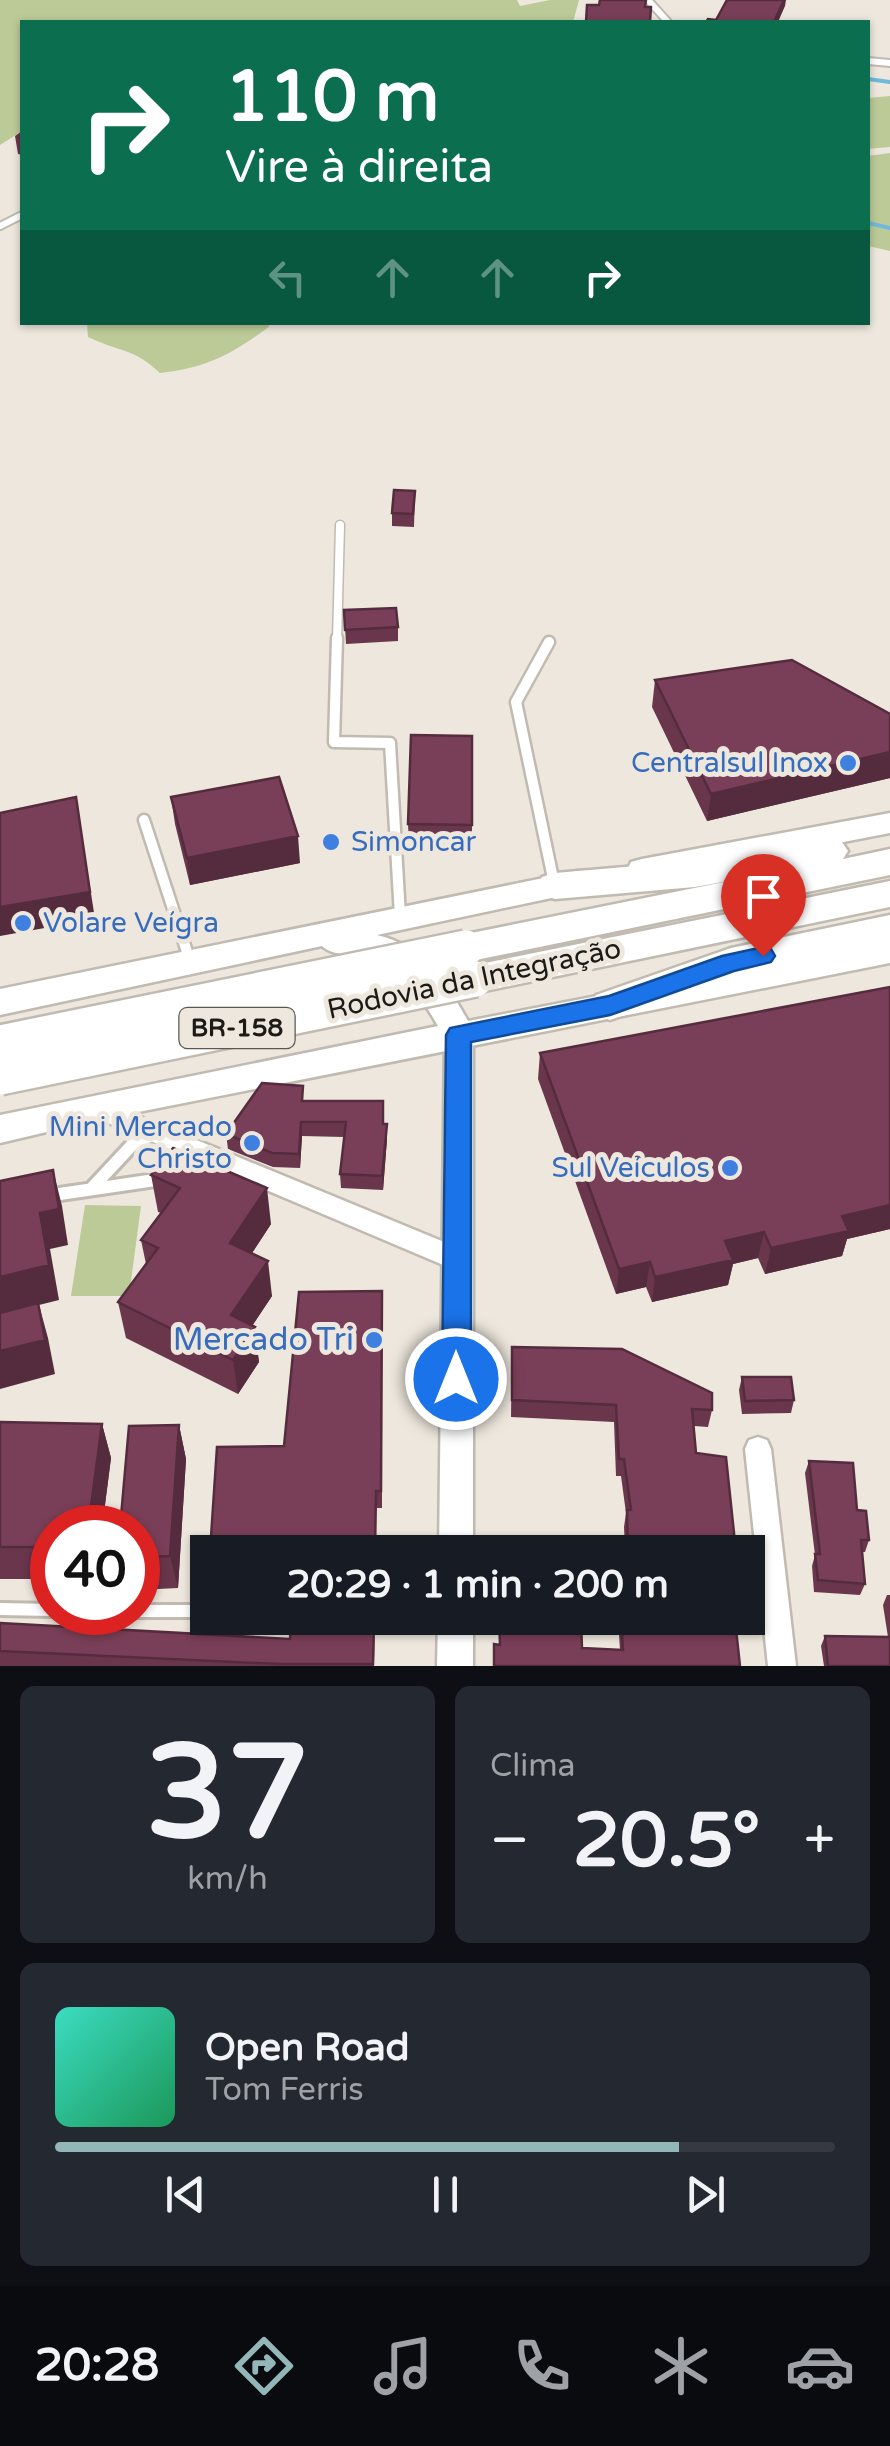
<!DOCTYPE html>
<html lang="pt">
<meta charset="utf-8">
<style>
:root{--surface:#171b24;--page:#242831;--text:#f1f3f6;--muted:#9ea1a6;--line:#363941;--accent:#93b6b8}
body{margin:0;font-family:"Varela Round",sans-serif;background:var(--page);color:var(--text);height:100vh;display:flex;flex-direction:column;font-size:38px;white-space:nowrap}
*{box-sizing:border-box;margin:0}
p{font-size:32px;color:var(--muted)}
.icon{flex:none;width:55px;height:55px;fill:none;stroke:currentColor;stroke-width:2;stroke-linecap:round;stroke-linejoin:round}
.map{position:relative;height:1666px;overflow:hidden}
.drawer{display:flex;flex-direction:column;gap:20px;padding:20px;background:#0d0f14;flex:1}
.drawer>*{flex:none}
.hud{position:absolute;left:20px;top:20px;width:850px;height:305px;border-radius:0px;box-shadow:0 2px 8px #0004;background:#0b6e4f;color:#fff;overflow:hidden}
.speed{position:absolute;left:30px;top:1505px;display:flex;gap:20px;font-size:50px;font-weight:700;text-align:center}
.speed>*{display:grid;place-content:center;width:130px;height:130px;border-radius:50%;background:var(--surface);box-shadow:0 2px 8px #0004;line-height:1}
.speed .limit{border:15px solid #d22;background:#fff;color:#111}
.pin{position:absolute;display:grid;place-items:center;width:85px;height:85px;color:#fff;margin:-102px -42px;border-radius:50% 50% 50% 0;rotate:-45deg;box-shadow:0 0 10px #0007}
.pin .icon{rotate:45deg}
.me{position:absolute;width:110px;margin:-55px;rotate:0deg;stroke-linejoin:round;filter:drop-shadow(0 0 8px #0008)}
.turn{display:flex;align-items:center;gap:35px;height:210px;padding:0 40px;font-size:45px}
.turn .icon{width:130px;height:130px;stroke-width:2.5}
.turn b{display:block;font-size:70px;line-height:85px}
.lanes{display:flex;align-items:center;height:95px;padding:0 40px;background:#0003;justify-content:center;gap:50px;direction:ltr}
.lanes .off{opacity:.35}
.big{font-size:75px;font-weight:700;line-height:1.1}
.drawer .widget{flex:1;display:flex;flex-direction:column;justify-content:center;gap:15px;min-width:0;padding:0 35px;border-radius:15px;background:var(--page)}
.drawer .dial{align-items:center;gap:0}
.dial b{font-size:130px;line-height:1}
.song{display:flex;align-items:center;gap:30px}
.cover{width:120px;height:120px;border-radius:15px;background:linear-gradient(135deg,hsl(170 70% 55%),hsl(150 70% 35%))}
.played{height:10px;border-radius:5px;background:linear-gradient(90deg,var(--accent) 80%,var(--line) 80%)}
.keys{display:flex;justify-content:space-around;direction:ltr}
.heat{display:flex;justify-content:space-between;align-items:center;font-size:55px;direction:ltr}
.drawer .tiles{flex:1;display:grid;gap:20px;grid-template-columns:1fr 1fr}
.widget:last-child{grid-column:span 2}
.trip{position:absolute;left:190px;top:1535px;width:575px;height:100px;border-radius:0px;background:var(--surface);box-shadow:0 2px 8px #0004;font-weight:700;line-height:100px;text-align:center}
.tabs{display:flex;height:160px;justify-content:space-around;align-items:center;background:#090b0e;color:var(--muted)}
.tabs .icon{width:70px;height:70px}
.tabs .current{color:var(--accent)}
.tabs b{font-size:45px;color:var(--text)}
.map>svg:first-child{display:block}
</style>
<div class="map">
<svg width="890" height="1666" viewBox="0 0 890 1666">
<rect width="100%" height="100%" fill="#ede7dd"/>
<!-- green -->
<path fill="#bcca98" d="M0 0H517L520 6 550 0H579L573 22H22V131L0 145Z
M890 96V147L868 149V98Z
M890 153V251L868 246V156Z
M263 323 270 326C232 354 207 368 160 373 134 348 119 352 88 337L87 323Z
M85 1205 141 1206 129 1296H71Z"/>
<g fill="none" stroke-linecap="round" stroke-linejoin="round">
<!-- stream -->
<path stroke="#71b9dc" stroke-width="4" d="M868 79 890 82
M868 223 890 228"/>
<!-- service-far3 casing -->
<g stroke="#c0bab1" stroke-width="10">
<path id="service-far3" d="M648 0 668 22
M868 61 890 63
M0 226 22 215"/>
</g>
<!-- service-far2 casing -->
<g stroke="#c0bab1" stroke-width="11">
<path id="service-far2" d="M337 641 340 525"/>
</g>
<!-- service-far1 casing -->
<g stroke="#c0bab1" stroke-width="15">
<path id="service-far1" d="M337 638 334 742 390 743 400 916
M549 642 516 702 554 883
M144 820 190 961"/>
</g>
<!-- service casing -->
<g stroke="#c0bab1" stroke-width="18">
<path id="service" d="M91 1189 132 1145 155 1133
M46 1196 162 1179
M0 1609 52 1610
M138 1611H208"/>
</g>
<!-- minor casing -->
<g stroke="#c0bab1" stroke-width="5">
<path id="minor" d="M95 1098 466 1251 469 1259 466 1267 457 1270 448 1267 87 1114 84 1107 87 1100Z
M758 1437 767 1440 771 1449 796 1666H768L745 1449 749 1440Z"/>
</g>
<!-- tertiary casing -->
<g stroke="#c0bab1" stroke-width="5">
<path id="tertiary" d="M459 1024 469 1027 473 1035V1552H439L445 1035 449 1027Z
M438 1618H473V1666H437Z"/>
</g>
<!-- secondary casing -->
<g stroke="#c0bab1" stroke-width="5">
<path id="secondary" d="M890 813V833L642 881 631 878 627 870 631 862 642 859Z
M578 871 589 874 593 882 589 890 377 935C424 946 445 980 468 1021L890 939V963L93 1121 0 1143V1115L438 1026C420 995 399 960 359 955 345 953 333 956 322 946L0 1015V989Z"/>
</g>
<!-- trunk casing -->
<g stroke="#c0bab1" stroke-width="5">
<path id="trunk" d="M830 838 842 842 848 851 843 859 890 849V875L466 962 453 958 447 948 453 938 466 934 744 878 695 887 555 899 542 895 537 886 542 877 555 873 695 861Z
M890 881V907L475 993 462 989 456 979 462 969 475 965Z
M890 915V943L735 975 610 1020 596 1015 591 1005 596 995 731 948Z"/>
</g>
<!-- service-far3 -->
<use href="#service-far3" stroke="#fff" stroke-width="6"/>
<!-- service-far2 -->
<use href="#service-far2" stroke="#fff" stroke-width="8"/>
<!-- service-far1 -->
<use href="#service-far1" stroke="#fff" stroke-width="10"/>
<!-- service -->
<use href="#service" stroke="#fff" stroke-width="12"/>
<!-- minor -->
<use href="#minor" fill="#fff" fill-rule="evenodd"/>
<!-- tertiary -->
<use href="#tertiary" fill="#fff" fill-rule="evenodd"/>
<!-- secondary -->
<use href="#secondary" fill="#fff" fill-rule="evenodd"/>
<!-- trunk -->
<use href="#trunk" fill="#fff" fill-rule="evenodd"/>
<!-- trunk-bridge casing -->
<g stroke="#c0bab1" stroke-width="40" stroke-linecap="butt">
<path id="trunk-bridge" d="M0 1043 466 948
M0 1077 475 979"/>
</g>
<!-- trunk-bridge -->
<use href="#trunk-bridge" stroke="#fff" stroke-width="35"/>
</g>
<!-- wall -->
<path fill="#69364c" d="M22 131V155L18 154 15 136Z
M415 491 414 527 392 526V513Z
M344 610 398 627V641L346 644Z
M655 680 890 714V778L707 821 652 707Z
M472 736V846L409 845 408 824Z
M171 797 300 863 190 885 175 824Z
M890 987V1229L847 1239 842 1256 765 1274 758 1258 733 1264 728 1285 652 1302 646 1287 616 1294 538 1079 540 1053Z
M304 1101 387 1124V1139L383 1190 341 1188 340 1174 344 1137 302 1136 300 1168 273 1167 228 1149 226 1134Z
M151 1175 271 1224 252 1253 272 1296 252 1326 259 1362 238 1394 126 1338 118 1302 146 1264 141 1240 162 1213 158 1212Z
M382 1291V1508H377L284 1446Z
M512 1347 712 1410 708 1427 694 1426 696 1453 736 1552H625L624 1527 626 1513 621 1476H616L614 1422 511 1417Z
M742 1377 794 1400 791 1413 742 1414 739 1390Z
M0 1422 102 1424 111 1458 102 1528H52V1579H0Z
M179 1425 186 1459 178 1588 138 1590V1528Z
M809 1461 869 1540 865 1552H862L865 1584 860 1595 814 1592 812 1566 815 1555 805 1473Z
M887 1595H890V1666H824L821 1646 825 1636 888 1637 883 1605Z
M292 1618H375L374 1666H0V1623L290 1639Z
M618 1618H642L643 1627 740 1666 582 1648 620 1650Z"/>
<!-- shaded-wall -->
<path fill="#552c3e" d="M784 0H786L785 6 778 22H774Z
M890 752V778L707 821 711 794Z
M76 797 95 919 0 936V907Z
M298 836 300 863 190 885 187 858Z
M301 1122 302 1136 300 1168 299 1154Z
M387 1124V1139L383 1190 382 1176Z
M53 1170 62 1206 68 1245 50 1249 59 1300 39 1305 48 1338 55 1374 0 1389V1277Z
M267 1188 271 1224 235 1279 230 1243Z
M890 1205V1229L847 1239 842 1256 765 1274 771 1248 842 1216Z
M764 1232 758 1258 733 1264 728 1285 652 1302 655 1277 725 1241Z
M268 1261 272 1296 236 1350 231 1315Z
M650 1262 646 1287 616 1294 619 1269Z
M255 1327 259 1362 238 1394 233 1360Z
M102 1424 111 1458 102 1528H88Z
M179 1425 186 1459 178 1588 170 1556Z"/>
<!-- building -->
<path fill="#7a3f58" stroke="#552c3e" stroke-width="2.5" d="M600 0H646L645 7H651L650 22H586L587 5H599Z
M727 0H784L774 22H706L708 19 716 20Z
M394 490 415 491 413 514 392 513Z
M396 608 398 627 345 630 344 610Z
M792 660 890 714V752L711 794 655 680Z
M411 735 472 736V825L408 824Z
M279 777 298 836 187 858 171 797Z
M76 797 90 892 0 907V813Z
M890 987V1205L842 1216 849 1231 771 1248 764 1232 725 1241 733 1260 655 1277 650 1262 619 1269 540 1053Z
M262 1083 303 1086 302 1101H383V1124H387L382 1176 340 1174 346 1122H301L299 1154 272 1153 226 1134Z
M173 1148 267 1188 230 1243 268 1261 231 1315 255 1327 233 1360 118 1302 158 1248 141 1240 180 1188 151 1175Z
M53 1170 59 1209 40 1213 49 1265 0 1277V1181Z
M382 1291 381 1491H376L375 1552H210L217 1447 284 1446 299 1292Z
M38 1303 45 1340 0 1351V1313Z
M512 1347 622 1349 712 1393V1410L692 1409 696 1453 726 1457 736 1552H628L627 1510H631L624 1459H619L616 1405 512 1400Z
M742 1377H791L794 1400 745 1401Z
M0 1422 102 1424 88 1528H52V1547H0Z
M179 1425 170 1556 138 1557V1528H120L129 1426Z
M809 1461 853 1463 857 1510 866 1511 869 1540H861L865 1584 818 1580 815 1554H820Z
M291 1618H374L373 1664H280L0 1651V1623L290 1639Z
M499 1618H581L582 1648 623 1650 621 1618H642L643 1627 736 1629 740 1666H494V1644L500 1645Z
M825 1636 890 1637V1666H828Z"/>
<!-- route -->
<path fill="#1a73e8" stroke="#114b97" stroke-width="2.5" d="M763 947 771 949 775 956 771 962 734 971 610 1015 471 1042V1379L467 1389 456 1393 446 1389 442 1379 446 1035 450 1028 609 996 722 956Z"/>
<!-- markers -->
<g fill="#3f7fe0" stroke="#ede7dd" stroke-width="4">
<circle cx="848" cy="763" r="10"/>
<circle cx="331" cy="842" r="10"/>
<circle cx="23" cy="923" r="10"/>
<circle cx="252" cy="1143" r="10"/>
<circle cx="730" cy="1168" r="10"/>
<circle cx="374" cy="1340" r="10"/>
</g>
<g text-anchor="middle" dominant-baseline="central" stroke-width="10" stroke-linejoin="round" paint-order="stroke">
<!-- shield labels -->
<rect fill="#ede7dd" stroke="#5b5852" stroke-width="2.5" x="179.5" y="1008" width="115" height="40" rx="8"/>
<g font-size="25" font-weight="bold" fill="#1c1a17">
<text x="237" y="1028">BR-158</text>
</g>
<!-- shop labels -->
<g font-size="28" fill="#366cbe" stroke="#ede7dd" text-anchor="end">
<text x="828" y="763">Centralsul Inox</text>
<text x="351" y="842" text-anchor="start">Simoncar</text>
<text x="43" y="923" text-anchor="start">Volare Veígra</text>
<text x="232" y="1127">Mini Mercado<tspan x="232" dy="32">Christo</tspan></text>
<text x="710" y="1168">Sul Veículos</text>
</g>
<!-- street labels -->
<g font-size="28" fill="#1c1a17" stroke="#ede7dd">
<text transform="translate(474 979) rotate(-12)">Rodovia da Integração</text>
</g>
<!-- near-shop labels -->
<g font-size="32" fill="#366cbe" stroke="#ede7dd" text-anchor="end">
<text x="354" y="1340">Mercado Tri</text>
</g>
</g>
</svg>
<div class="speed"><div class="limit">40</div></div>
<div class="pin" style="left:763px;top:956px;background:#d93025"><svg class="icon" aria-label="arrive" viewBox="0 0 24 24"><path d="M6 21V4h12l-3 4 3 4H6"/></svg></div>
<svg class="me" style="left:456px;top:1379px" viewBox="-20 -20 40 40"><circle r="17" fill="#1a73e8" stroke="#fff" stroke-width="3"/><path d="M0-11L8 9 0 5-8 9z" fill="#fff"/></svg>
<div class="trip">20:29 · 1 min · 200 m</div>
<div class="hud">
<div class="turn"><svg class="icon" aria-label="right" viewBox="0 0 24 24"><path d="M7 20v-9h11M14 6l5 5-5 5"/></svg><div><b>110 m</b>Vire à direita</div></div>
<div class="lanes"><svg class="icon off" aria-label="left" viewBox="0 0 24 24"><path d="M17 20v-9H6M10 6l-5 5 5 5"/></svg><svg class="icon off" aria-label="ahead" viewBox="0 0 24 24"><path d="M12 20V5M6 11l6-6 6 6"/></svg><svg class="icon off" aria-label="ahead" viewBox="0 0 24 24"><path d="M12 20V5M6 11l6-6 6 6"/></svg><svg class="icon" aria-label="right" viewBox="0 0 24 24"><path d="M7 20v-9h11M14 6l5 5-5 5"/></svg></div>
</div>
</div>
<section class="drawer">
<div class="tiles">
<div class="widget dial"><b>37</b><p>km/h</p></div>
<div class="widget"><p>Clima</p>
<div class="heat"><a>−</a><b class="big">20.5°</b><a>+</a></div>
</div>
<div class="widget">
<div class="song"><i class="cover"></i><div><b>Open Road</b><p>Tom Ferris</p></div></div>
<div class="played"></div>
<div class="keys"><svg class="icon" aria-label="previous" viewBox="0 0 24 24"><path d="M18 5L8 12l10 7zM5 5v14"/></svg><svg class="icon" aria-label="pause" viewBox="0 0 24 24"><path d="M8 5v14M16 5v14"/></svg><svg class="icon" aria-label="next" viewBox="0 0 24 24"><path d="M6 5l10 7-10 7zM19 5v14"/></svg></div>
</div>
</div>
</section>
<nav class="tabs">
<b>20:28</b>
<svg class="icon current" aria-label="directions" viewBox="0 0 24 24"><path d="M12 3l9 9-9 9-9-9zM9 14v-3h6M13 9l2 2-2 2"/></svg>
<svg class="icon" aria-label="music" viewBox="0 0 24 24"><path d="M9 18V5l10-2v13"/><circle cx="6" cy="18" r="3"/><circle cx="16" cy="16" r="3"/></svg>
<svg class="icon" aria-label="phone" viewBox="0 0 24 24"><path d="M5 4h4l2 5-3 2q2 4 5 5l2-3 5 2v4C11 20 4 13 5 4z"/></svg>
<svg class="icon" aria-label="climate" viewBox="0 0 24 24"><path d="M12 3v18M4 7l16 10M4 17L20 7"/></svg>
<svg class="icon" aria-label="car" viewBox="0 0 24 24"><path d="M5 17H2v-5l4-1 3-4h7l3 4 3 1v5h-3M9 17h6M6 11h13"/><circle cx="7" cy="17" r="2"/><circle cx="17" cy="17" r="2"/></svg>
</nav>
